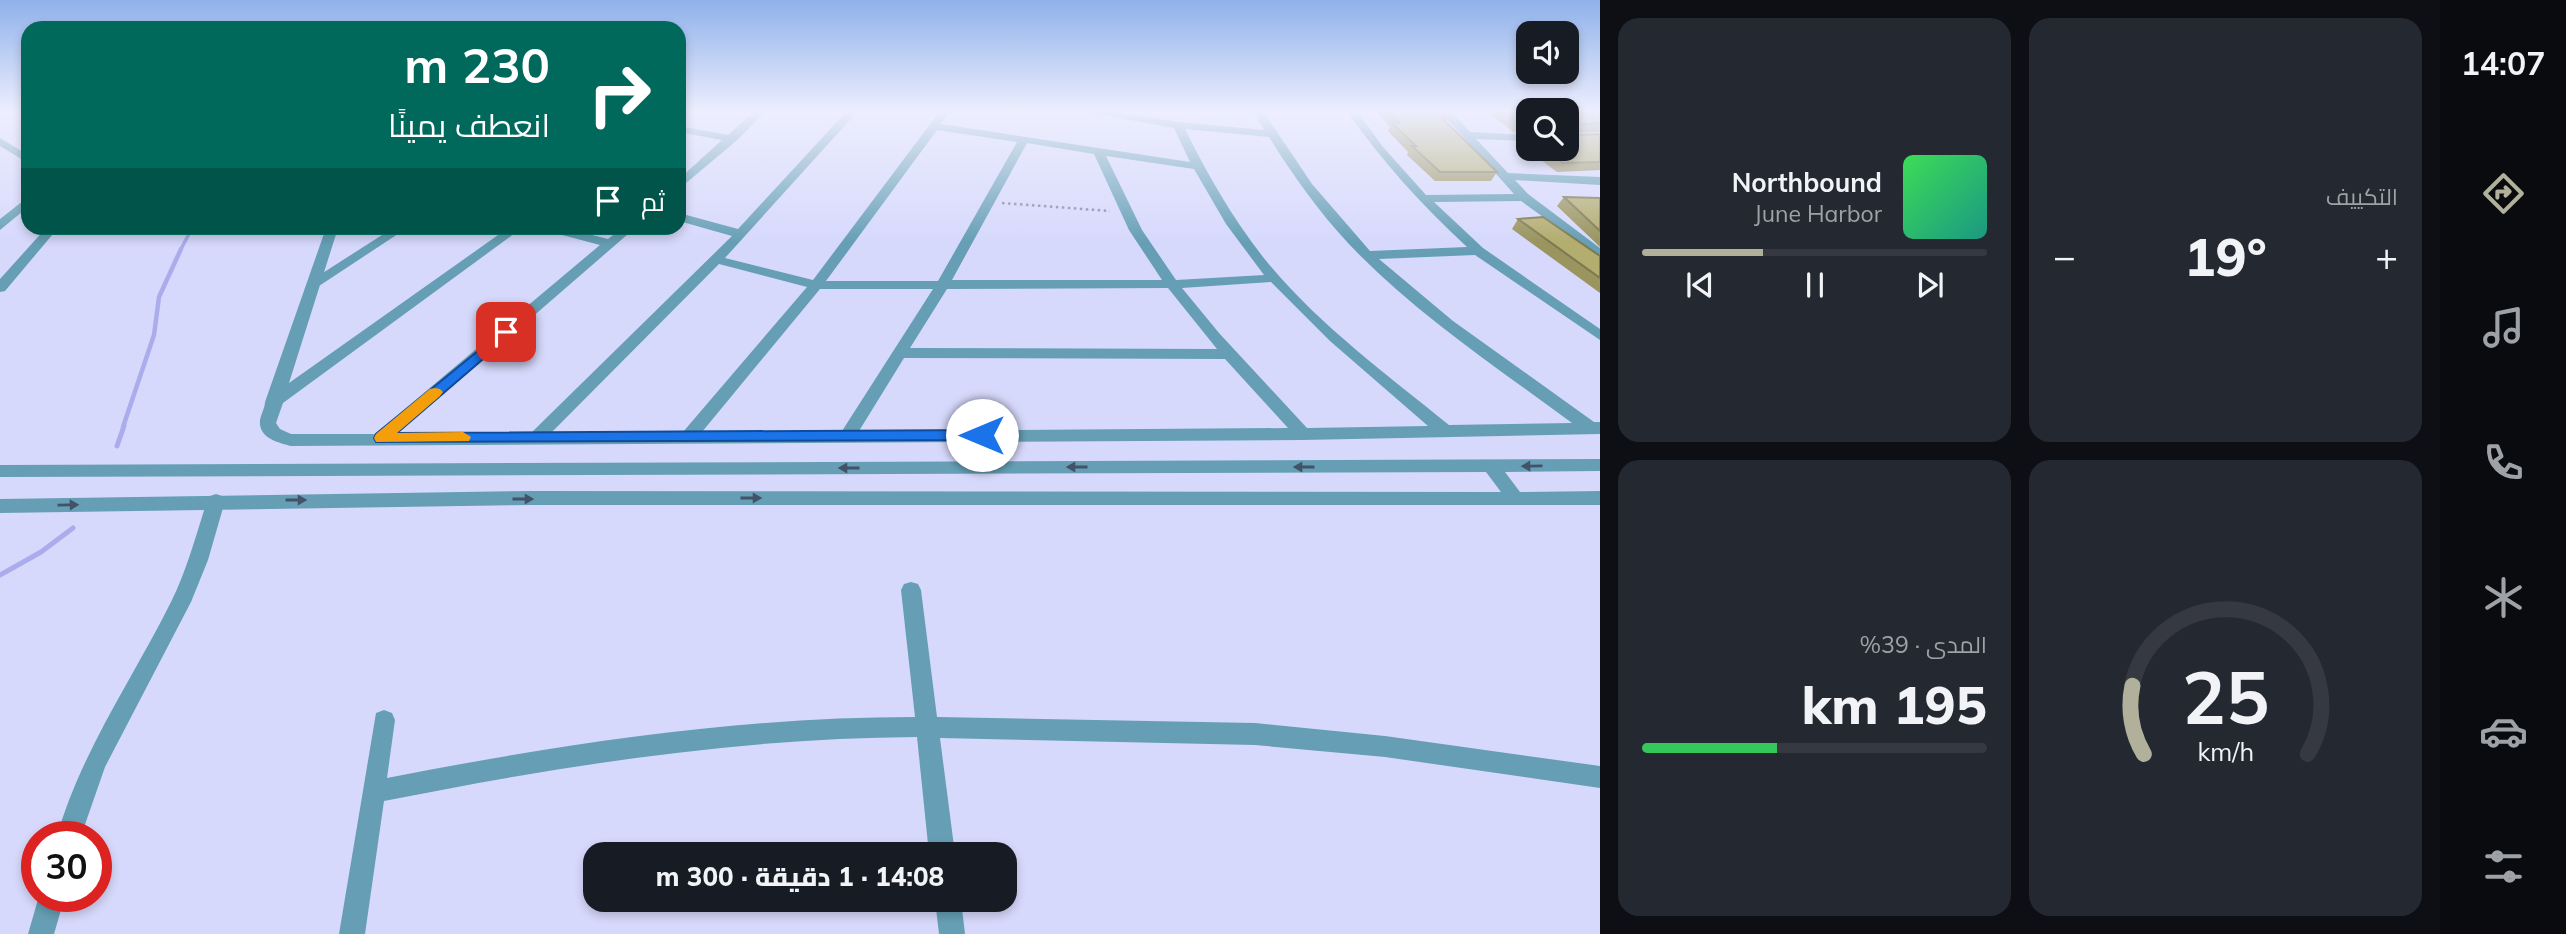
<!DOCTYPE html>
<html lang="ar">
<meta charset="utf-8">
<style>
:root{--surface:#171b24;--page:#242831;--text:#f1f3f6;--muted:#9ea1a6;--line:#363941;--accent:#b1b09a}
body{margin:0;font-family:Mulish,Cairo,sans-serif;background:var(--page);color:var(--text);direction:rtl;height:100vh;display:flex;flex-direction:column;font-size:26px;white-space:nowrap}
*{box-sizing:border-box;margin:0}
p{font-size:23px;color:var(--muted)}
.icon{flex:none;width:38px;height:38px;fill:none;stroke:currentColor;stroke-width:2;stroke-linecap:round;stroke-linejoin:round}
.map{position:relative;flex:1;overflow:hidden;direction:ltr}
.drawer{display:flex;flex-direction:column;gap:18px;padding:18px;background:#0d0f14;width:840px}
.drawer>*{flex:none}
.top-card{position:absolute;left:21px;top:21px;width:665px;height:214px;border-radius:21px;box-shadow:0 4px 10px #0003;direction:rtl;background:#00695c;color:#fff;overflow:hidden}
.buttons{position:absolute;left:1516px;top:21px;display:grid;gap:14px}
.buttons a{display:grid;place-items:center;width:63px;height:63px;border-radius:14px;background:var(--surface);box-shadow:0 4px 10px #0003;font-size:35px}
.speed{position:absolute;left:21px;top:821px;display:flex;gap:14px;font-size:35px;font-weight:700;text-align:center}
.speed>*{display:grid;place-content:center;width:91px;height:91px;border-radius:50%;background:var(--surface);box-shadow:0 4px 10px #0003;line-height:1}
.speed .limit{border:10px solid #d22;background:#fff;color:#111}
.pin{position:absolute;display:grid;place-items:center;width:60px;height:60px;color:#fff;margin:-30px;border-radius:14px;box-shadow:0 4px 10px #0006}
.me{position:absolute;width:77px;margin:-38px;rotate:270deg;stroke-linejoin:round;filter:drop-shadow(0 0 5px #0008)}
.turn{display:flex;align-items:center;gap:24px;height:147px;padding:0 21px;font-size:32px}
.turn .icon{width:91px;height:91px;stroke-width:2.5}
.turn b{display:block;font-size:49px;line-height:60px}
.then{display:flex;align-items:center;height:66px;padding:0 21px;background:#0003;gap:14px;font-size:26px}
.big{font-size:52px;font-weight:800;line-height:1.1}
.drawer .card{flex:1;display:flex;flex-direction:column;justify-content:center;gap:10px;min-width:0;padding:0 24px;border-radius:21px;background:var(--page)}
.drawer .dial{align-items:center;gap:0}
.dial svg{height:182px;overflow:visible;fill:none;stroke:var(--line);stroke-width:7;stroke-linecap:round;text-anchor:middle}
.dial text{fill:var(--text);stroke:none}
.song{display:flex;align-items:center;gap:21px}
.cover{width:84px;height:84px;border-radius:10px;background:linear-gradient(135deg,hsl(130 70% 55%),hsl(170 70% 35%))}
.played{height:7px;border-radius:4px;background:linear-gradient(90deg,var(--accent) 35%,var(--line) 35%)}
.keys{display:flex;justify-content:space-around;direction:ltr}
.heat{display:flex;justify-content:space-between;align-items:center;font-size:38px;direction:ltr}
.charge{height:10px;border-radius:5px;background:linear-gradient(90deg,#34c759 39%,var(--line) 0)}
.drawer .tiles{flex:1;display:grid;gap:18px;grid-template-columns:repeat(2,1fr)}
.trip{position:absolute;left:583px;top:842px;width:434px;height:70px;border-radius:21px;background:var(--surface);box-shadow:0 4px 10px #0003;font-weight:800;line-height:70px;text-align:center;direction:rtl}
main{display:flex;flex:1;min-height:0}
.dock{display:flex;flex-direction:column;width:126px;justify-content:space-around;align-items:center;background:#090b0e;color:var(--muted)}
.dock .icon{width:49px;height:49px}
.dock .selected{color:var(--accent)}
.dock b{font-size:32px;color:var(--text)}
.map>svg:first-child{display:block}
</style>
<main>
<nav class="dock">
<b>14:07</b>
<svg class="icon selected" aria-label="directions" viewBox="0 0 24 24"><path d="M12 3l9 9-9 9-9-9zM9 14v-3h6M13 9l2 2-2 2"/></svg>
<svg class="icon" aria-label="music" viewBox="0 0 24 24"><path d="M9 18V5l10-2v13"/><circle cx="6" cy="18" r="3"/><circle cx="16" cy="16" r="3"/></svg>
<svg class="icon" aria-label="phone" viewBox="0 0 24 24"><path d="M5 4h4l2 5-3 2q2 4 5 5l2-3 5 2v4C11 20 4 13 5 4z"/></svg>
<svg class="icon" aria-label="climate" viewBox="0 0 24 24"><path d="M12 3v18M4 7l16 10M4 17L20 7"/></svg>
<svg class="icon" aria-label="car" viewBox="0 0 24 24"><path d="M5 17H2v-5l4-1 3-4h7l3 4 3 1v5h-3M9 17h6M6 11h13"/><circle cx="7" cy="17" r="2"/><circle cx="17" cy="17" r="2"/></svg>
<svg class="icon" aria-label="filters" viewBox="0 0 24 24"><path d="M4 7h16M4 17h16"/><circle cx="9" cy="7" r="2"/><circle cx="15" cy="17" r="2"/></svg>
</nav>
<section class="drawer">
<div class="tiles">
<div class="card"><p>التكييف</p>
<div class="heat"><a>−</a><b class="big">19°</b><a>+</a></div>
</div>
<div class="card">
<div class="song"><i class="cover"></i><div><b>Northbound</b><p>June Harbor</p></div></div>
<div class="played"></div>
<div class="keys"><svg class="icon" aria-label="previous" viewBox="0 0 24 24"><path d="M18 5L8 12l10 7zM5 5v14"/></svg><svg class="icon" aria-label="pause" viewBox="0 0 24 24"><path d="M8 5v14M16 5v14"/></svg><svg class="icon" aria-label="next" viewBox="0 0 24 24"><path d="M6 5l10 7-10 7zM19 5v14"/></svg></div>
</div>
<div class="card dial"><svg viewBox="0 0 100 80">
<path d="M14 69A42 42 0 1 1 86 69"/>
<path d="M14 69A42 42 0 0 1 9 39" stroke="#b1b09a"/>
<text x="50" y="56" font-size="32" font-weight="700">25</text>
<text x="50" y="72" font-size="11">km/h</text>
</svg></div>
<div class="card"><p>المدى · 39%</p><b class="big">195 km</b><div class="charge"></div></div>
</div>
</section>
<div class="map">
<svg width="1600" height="934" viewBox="0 0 1600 934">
<rect width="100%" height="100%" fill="#d7d9fc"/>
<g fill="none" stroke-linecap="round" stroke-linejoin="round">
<!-- stream-far2 -->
<path stroke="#abacec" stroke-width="3.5" d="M180 251 192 228"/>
<!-- stream-far1 -->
<path stroke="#abacec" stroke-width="4.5" d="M123 427 154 335 159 297 181 249"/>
<!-- stream -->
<path stroke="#abacec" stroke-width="5" d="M117 446 124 426
M0 575 41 552 73 528"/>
<!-- path -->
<path stroke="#8788a5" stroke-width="2.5" stroke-dasharray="2.5 3.5" stroke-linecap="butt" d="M1002 203 1110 211"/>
<!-- minor -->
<path fill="#669fb5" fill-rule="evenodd" d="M755 111H766L736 141 679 189V179L722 140 679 132V126L728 135Z
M847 111H858L725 258 813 280 940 111H950L941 124 1190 162 1174 128 1081 111H1108L1178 122 1264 130 1253 111H1263L1312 184 1370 251 1467 247C1422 205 1382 162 1347 111H1357L1383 147 1426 195 1514 194 1440 111H1451L1470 132 1528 135V141L1476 139 1508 173 1600 177V185L1515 180 1528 194 1600 248V258L1521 201 1434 202 1483 248 1600 329V340L1475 255 1379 259 1453 321 1594 422H1600V434L1303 440 291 446C280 443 261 439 260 424 259 417 265 409 265 402L326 228H338L289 383 508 228H522L283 403 276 423 280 429 291 434H375L600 245 547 231 545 228H564L608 239 622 228H635L397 434 531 433 732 236 679 221V213L738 229ZM1185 129 1269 137C1292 174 1318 211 1348 243 1414 313 1495 366 1572 423L1449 425C1385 373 1315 322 1263 257 1232 217 1207 174 1185 129ZM937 130 1017 142 938 281H826ZM1027 143 1094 154 1129 230 1162 280H952ZM1106 156 1194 169 1226 224 1264 275 1176 280 1142 230ZM719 264 807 287 683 432 551 433ZM1271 282 1330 341 1428 426 1307 428 1219 333 1182 288ZM1168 288 1217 349 910 348 947 289ZM820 289H933L842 431 702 432ZM904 358 1225 359 1288 428 859 431Z
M28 197V207L0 230V219Z
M216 494 222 496 225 501 208 560 191 602 105 767 81 836H57C81 752 132 680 171 602 187 570 196 535 207 501L210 496Z
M911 582 918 584 921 590 937 717 1255 723 1385 736 1600 766V788L1385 757 1255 745 940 738 955 854H929L917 737C737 738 560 766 384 801L365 934H339L376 713 384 710 392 713 395 720 387 778C561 744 737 717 915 717L901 590 904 584Z
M39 896H65L54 934H28Z
M935 900H961L965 934H939Z"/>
<!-- tertiary -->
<path fill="#669fb5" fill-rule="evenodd" d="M0 138 28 155V163L0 146Z
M46 228H58L5 291 0 292V279Z
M393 228H407L319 286 314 287 307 283Z
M1600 459V471L1505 472 1520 492 1600 491V505H531L0 513V499L531 491 1501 492 1486 472 0 477V465Z"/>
</g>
<!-- wall -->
<path fill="#9a955f" d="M1376 111H1439L1448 118 1446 122 1497 172 1491 181H1435L1407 155 1408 152 1388 131 1390 127Z
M1485 111H1528V133L1514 132Z
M1566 111H1600V132L1570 133 1572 135 1600 134V170L1557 172 1518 143 1523 134H1528V149H1566Z
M1564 197 1600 198V247L1557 206Z
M1518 219 1600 256V293L1512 229Z"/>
<!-- building -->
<path fill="#b3ad6f" stroke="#7d794e" stroke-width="2" d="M1388 111H1439L1448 118H1442L1497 172H1440L1412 146H1416L1392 123H1399Z
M1502 111H1528V124L1519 123Z
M1566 111H1600V123L1570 125 1569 132 1572 135 1600 134V162L1563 163 1543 149H1566Z
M1564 197 1600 198V231Z
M1543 217 1600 256V278L1518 219Z"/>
<!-- one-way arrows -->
<defs><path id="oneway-solid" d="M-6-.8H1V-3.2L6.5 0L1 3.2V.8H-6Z" transform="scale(1.75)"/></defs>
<g fill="#415269">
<use href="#oneway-solid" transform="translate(1532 466) rotate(179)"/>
<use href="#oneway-solid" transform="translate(1077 467) rotate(180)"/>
<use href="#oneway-solid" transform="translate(1304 467) rotate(180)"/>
<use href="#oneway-solid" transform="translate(849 468) rotate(180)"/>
<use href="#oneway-solid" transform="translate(751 498)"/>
<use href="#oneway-solid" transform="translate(523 499)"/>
<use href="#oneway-solid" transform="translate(296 500)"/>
<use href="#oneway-solid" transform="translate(68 505) rotate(-1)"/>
</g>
<!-- sky -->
<linearGradient id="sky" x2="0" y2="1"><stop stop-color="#8fb1ea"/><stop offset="0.46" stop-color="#edeefe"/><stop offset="1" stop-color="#edeefe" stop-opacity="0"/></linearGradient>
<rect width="1600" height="242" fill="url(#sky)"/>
<!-- route -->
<path fill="#1a73e8" stroke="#114b97" stroke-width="2" d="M506 328 511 329V335L397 433 982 430 989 435 982 440 376 442 374 438 376 434Z"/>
<!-- slow -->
<path fill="#f59e0b" d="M435 388 440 389 443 392 440 396 397 433 463 432 471 437 469 441 376 442 374 438 376 434 430 389Z"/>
</svg>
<div class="buttons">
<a><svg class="icon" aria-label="sound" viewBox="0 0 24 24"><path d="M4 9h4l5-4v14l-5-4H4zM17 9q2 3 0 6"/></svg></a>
<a><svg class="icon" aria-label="search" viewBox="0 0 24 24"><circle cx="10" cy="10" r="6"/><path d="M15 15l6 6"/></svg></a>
</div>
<div class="speed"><div class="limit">30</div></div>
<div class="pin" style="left:506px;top:332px;background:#d93025"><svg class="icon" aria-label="arrive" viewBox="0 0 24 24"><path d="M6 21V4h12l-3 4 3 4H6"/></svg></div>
<svg class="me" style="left:982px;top:435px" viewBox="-20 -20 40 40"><circle r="19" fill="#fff"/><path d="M0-13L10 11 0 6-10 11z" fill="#1a73e8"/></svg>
<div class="trip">14:08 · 1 دقيقة · 300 m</div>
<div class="top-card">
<div class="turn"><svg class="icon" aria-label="right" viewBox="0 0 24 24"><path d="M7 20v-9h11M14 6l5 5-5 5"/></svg><div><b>230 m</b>انعطف يمينًا</div></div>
<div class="then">ثم<svg class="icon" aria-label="arrive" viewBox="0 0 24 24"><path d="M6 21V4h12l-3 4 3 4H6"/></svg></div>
</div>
</div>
</main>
